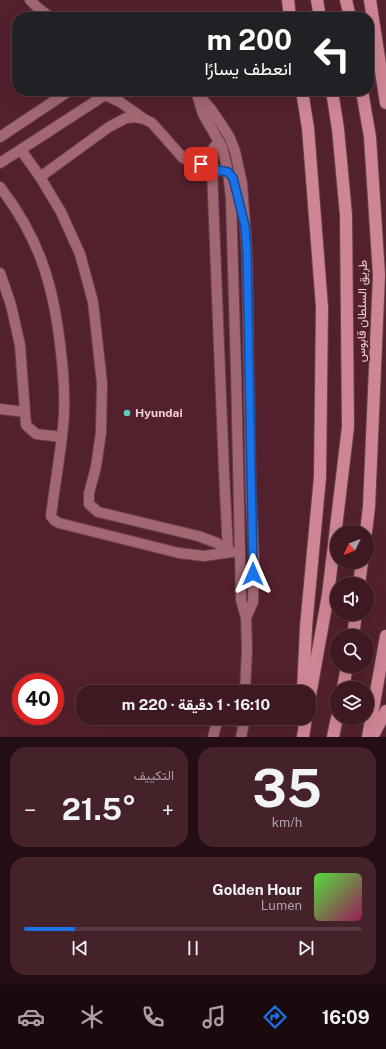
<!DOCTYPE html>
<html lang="ar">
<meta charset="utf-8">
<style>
:root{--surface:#3e1922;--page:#45222a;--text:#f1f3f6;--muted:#ada0a5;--line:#573840;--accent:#1a73e8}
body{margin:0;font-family:"Public Sans",Vazirmatn,sans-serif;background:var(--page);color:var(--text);direction:rtl;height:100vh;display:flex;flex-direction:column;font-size:15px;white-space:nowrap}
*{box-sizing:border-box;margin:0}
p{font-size:13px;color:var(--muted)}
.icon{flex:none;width:22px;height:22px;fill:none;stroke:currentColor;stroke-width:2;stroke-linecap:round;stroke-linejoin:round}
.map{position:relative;height:737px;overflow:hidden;direction:ltr}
.drawer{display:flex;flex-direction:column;gap:10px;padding:10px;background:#220e13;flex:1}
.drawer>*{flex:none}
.guide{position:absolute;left:12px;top:12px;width:362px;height:84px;border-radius:16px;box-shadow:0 4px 16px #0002,0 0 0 1px var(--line);direction:rtl;background:#202124;color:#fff;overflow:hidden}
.needle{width:26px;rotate:227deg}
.controls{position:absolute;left:330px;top:525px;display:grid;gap:8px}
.controls a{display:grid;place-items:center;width:44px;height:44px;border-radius:50%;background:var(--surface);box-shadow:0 4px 16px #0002,0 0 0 1px var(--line);font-size:20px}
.speed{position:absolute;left:12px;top:673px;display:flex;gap:8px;font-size:20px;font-weight:700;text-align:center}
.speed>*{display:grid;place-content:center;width:52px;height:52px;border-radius:50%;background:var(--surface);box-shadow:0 4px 16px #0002,0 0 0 1px var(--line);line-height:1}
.speed .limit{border:6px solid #d22;background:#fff;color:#111}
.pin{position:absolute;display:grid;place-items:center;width:34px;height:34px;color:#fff;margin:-17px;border-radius:8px;box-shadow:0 2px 6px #0006}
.me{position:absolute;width:44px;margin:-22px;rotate:0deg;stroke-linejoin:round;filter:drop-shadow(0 0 3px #0008)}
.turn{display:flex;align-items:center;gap:14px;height:84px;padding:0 16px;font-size:18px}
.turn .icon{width:52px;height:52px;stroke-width:2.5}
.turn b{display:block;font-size:28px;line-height:34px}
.big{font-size:30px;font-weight:700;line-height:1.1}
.drawer .tile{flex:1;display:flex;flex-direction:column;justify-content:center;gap:6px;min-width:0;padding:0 14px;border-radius:16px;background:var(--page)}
.drawer .dial{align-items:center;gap:0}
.dial b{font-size:52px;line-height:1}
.song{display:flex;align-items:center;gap:12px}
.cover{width:48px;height:48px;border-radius:6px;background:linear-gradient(135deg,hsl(110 70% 55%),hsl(330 70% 35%))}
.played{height:4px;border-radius:2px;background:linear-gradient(90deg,var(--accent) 15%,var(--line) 15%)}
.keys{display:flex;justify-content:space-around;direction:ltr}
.heat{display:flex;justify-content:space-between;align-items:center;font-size:22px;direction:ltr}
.drawer .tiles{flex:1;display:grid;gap:10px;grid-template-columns:1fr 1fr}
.tile:last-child{grid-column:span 2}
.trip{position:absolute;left:76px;top:685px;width:240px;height:40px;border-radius:16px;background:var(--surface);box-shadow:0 4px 16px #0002,0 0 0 1px var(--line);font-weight:700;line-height:40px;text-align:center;direction:rtl}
.dock{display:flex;height:64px;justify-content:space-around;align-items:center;background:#190a0e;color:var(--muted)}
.dock .icon{width:28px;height:28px}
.dock .on{color:var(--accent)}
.dock b{font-size:18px;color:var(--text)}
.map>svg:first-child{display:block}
</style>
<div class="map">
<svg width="386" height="737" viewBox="0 0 386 737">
<rect width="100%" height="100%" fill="#53212d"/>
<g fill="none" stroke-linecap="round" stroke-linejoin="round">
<!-- minor casing -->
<g stroke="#6a3f4b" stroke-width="12">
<path id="minor" d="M30 0 38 8 50 17
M197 94 203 114 222 147 228 172 231 199 236 371 241 600 246 618 247 650 245 692
M198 95 211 109 229 136 235 151 242 183 247 253 251 498 254 561 253 602 246 618
M144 119 135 117 126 118 109 127 40 177 61 212 80 254 93 302 102 383 101 432 96 467 89 493V504L98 512 198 536 217 543 228 551
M0 137 69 91
M21 150 40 177
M0 163 105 95 120 102 144 119 152 123 183 158C190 162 196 162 203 164 209 167 213 169 219 171
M201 164 219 141
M212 169 224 472 228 551
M0 187C38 236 53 283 60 344 63 367 65 390 64 414 62 448 55 482 51 516L54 520 59 523 179 553 204 556 232 552
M0 273 11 305 20 345 26 425 36 434 62 437
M0 409 25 412
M216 718 244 722
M213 737 218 718
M241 737 245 718"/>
</g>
<!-- highway casing -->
<g stroke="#6a3f4b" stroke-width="14">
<path id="highway" d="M288 0 290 17
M317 0 320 17
M346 0 350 17
M370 0 386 103
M302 91 308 128 322 307 320 477 306 627 303 692
M362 91 370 137 379 275 369 507 366 532
M359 584 362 562
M353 636 356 614
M343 688 347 666
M309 701 328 595 348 427 346 215 338 129 332 91
M303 737 306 718
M333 737 337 718
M368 737 386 636
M372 737 386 711"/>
</g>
<!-- minor -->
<use href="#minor" stroke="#a26772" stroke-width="10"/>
<!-- highway -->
<use href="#highway" stroke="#cf8694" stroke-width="12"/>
</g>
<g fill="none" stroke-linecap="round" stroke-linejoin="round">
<!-- route casing -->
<g stroke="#114b97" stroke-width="10">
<path id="route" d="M201 164 212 169 228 172 233 178 245 226 247 253 253 574"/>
</g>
<!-- route -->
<use href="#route" stroke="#1a73e8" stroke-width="7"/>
</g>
<!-- markers -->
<circle fill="#56cec3" stroke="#53212d" stroke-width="1.5" cx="127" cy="413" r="4"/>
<g text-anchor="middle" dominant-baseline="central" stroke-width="4" stroke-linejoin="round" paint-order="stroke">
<!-- street labels -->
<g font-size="12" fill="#f1d0d5" stroke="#53212d">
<text transform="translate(362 311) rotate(-89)">طريق السلطان قابوس</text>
</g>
<!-- poi labels -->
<g font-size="12" font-weight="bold" fill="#f1d0d5" stroke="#53212d" text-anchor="start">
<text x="135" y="413">Hyundai</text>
</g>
</g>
</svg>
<div class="controls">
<a><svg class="needle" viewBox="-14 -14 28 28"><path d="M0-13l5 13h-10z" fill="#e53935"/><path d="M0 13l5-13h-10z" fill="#ada0a5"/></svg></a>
<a><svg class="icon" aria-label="sound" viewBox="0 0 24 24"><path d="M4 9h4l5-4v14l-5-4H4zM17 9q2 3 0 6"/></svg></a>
<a><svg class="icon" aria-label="search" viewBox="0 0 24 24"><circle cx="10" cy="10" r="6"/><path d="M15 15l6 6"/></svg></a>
<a><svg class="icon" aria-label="layers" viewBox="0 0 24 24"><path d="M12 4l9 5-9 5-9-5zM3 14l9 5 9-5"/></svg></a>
</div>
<div class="speed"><div class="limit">40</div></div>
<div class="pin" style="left:201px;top:164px;background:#d93025"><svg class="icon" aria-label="arrive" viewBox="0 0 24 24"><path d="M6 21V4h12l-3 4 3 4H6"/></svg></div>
<svg class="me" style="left:253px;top:574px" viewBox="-20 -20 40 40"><path d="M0-17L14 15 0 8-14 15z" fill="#1a73e8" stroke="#fff" stroke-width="4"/></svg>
<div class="trip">16:10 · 1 دقيقة · 220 m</div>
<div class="guide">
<div class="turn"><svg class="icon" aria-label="left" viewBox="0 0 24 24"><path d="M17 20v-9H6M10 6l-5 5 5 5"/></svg><div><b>200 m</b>انعطف يسارًا</div></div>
</div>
</div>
<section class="drawer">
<div class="tiles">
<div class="tile dial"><b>35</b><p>km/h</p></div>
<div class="tile"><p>التكييف</p>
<div class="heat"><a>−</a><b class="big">21.5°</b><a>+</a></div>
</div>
<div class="tile">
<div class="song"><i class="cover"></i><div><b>Golden Hour</b><p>Lumen</p></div></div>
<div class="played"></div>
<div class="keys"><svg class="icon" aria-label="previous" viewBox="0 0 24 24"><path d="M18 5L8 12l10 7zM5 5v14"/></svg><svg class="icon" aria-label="pause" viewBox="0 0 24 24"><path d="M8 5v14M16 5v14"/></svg><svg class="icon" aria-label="next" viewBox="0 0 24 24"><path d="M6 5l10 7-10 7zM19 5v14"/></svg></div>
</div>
</div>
</section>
<nav class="dock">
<b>16:09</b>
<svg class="icon on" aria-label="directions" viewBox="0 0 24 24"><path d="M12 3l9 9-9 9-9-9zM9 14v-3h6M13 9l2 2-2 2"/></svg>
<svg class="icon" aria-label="music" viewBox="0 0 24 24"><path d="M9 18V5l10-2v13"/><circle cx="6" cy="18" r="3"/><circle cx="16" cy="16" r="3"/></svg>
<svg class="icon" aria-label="phone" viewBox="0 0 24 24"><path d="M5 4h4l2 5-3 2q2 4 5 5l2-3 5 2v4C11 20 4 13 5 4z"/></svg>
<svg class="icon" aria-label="climate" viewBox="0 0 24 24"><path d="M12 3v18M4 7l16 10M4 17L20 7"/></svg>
<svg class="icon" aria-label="car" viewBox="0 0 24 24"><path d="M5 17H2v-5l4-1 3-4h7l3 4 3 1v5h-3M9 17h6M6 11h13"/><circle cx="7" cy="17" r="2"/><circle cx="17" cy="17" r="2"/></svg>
</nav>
